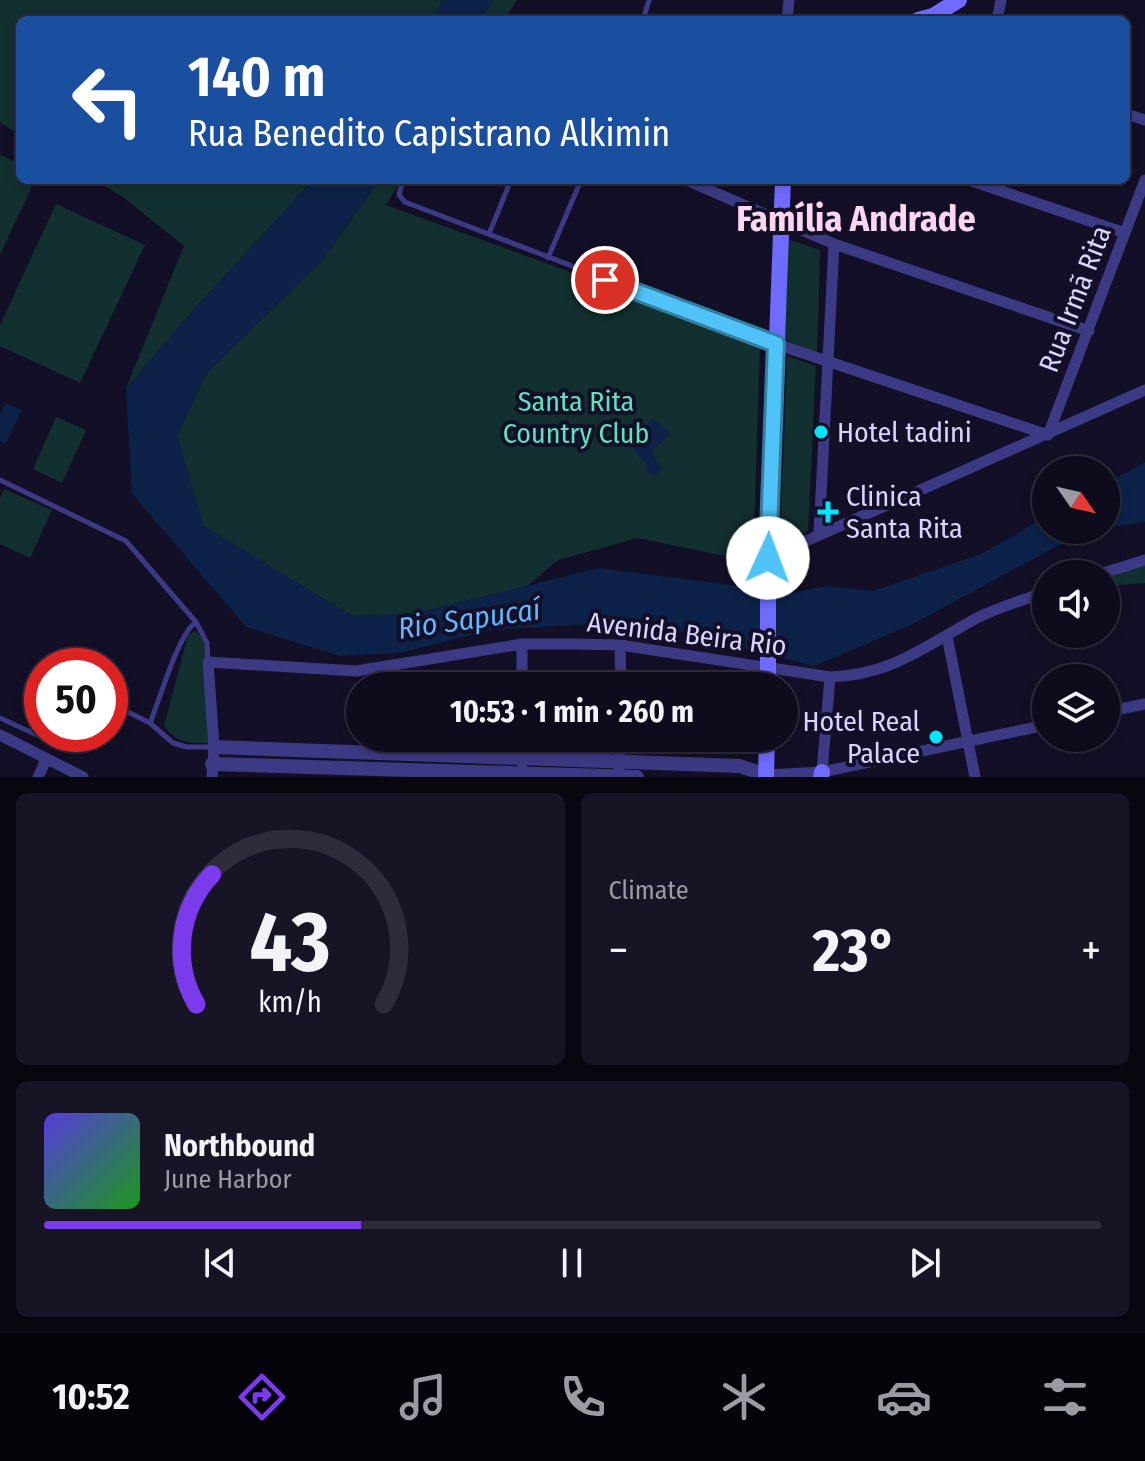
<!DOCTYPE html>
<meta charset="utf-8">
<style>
:root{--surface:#0e0b1c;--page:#171425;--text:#f1f3f6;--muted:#9b9ba3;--line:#2e2b3b;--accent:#7c3aed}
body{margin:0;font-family:"Fira Sans Condensed",sans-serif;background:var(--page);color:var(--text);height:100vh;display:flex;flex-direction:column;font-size:30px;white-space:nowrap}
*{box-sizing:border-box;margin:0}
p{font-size:26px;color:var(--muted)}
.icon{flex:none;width:44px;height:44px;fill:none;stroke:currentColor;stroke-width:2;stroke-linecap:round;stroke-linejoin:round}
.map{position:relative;height:777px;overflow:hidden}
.details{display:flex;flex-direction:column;gap:16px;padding:16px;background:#08060f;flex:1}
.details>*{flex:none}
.guide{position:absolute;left:16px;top:16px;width:1114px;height:168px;border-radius:12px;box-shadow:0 4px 12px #0003,0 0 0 2px var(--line);background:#1a4fa0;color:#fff;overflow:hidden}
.needle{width:52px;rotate:124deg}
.controls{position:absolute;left:1032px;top:456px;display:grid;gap:16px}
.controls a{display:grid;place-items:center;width:88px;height:88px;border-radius:50%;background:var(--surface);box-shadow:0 4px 12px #0003,0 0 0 2px var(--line);font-size:40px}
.speed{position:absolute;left:24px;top:648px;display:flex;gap:16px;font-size:40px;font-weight:700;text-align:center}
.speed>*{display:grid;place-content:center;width:104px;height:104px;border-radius:50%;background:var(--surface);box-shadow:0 4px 12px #0003,0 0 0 2px var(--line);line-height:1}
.speed .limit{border:12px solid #d22;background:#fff;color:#111}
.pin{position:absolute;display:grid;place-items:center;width:68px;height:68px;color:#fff;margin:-34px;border:4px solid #fff;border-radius:50%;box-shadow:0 2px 8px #0007}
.me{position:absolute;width:88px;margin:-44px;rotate:2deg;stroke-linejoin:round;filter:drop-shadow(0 0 6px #0008)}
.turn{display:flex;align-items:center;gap:28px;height:168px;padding:0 40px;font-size:36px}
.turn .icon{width:104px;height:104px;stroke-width:2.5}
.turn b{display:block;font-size:56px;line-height:68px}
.big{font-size:60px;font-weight:700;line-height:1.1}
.details .tile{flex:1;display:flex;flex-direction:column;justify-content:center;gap:12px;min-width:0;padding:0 28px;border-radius:12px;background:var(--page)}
.details .dial{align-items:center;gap:0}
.dial svg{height:208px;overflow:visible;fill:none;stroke:var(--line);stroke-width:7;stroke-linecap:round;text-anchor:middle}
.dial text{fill:var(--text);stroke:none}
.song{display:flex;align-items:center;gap:24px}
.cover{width:96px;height:96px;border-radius:12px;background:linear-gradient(135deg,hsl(250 70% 55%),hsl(120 70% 35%))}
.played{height:8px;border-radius:4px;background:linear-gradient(90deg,var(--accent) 30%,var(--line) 30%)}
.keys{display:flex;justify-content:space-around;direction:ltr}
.heat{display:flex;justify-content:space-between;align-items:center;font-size:44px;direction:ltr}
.details .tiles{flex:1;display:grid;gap:16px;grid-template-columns:1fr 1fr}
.tile:last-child{grid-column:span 2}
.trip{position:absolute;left:346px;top:672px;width:452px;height:80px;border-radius:40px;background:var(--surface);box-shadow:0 4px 12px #0003,0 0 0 2px var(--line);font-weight:700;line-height:80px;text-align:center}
.menu{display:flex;height:128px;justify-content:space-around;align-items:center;background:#06040b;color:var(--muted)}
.menu .icon{width:56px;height:56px}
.menu .on{color:var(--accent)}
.menu b{font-size:36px;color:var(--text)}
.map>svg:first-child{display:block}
</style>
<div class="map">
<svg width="1145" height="777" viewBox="0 0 1145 777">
<rect width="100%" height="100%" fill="#130f26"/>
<!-- green -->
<path fill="#12302f" d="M0 0H443L431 20H20V135L0 122Z
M493 0H517L504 20H480Z
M0 155 20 164V180H35L0 255Z
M94 180H313L198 305 126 388 184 246 123 197Z
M379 180H401L386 205 554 266 760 347 753 562 638 538 558 560 527 586 412 614 352 616 203 526 177 436 206 374 324 258Z
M56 204 145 245 80 383 0 346V325Z
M787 239 820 250 817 353 783 340Z
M787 356 816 366 808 531 780 543Z
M56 417 86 430 62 483 33 469Z
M4 489 52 510 30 558 0 544V499Z
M1145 564V583L1106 586V575Z
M195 631C217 645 209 718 209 743 190 743 176 743 164 726L188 635Z"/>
<!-- water -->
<path fill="#0c2248" d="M443 0H493L480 20H431Z
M313 180H379L324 258 206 374 177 436 204 526 352 616 412 614 599 568 792 593 827 586 873 591 981 554 1046 517V530H1093L1085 531 911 625 814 666 640 621 491 630 400 653 340 656 246 627 132 494 126 388 198 305Z
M6 403 22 410 6 444 0 441V415Z
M654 419 671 434 653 449 656 461 663 468 656 476 647 472 645 463 629 445 641 435 651 420Z
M1145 462V522L1106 528V484Z"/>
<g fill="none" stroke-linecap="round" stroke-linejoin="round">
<!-- service -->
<path stroke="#3d3a85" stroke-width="5" d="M643 20 649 0
M403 180 399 195 405 202 773 343
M489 234 511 180
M548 258 581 180
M0 480 126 541 196 622 207 643 208 661
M110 703 150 723 173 743 187 747H213
M0 718 37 735 48 734
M150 723C160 699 178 634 196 622
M540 757V738"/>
<!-- minor -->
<path stroke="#3d3a85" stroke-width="11" d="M787 20 789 0
M997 20 1001 0
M1126 114 1145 120
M686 180 834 244 1089 331
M969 180 1125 233
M776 344 1048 435 1145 180
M819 533 834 244
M768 558 1145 390
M1100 574 1145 560
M947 636 975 777
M620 645 621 686
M522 686V644
M1106 712 1145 704
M0 735 83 777
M522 738V764
M822 772 830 677
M766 775 822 772 1046 725
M38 777 46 760
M212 777 214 747 208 662 356 671 522 644H575L620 645 830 677C892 675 925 646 977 618 999 607 1023 600 1046 592
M619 777 620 738"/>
<!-- tertiary -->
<path stroke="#3d3a85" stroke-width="14" d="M214 747 740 766 766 775
M212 764 637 777"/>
<!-- secondary -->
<path stroke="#6f6bff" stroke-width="16" d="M918 20 933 16 959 0
M768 579 783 180
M766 777 767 738
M821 777 822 772"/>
<!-- secondary-bridge -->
<path stroke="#6f6bff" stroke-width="16" d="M768 679V579"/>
</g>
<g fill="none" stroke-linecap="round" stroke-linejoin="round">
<!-- route casing -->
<g stroke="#337fa1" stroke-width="20">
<path id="route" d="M605 280 776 344 768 558"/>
</g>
<!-- route -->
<use href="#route" stroke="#4fc3f7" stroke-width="14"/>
</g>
<!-- markers -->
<g fill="#00e5ff" stroke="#130f26" stroke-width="3">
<circle cx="821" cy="432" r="8"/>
<path d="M824 500h8v8h8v8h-8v8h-8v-8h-8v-8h8z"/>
<circle cx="936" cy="737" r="8"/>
</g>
<g text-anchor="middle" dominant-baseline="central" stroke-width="8" stroke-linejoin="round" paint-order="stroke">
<!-- street labels -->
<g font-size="28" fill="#d9d4ff" stroke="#130f26">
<text transform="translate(1075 299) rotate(-69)">Rua Irmã Rita</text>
<text transform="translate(687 634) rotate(7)">Avenida Beira Rio</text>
</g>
<!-- park labels -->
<g font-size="28" fill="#5fe0c0" stroke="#130f26">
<text x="576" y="401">Santa Rita<tspan x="576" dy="32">Country Club</tspan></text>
</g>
<!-- poi labels -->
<g font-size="28" fill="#d9d4ff" stroke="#130f26" text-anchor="start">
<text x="837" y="432">Hotel tadini</text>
<text x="846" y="496">Clinica<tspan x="846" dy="32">Santa Rita</tspan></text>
<text x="920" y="721" text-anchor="end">Hotel Real<tspan x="920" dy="32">Palace</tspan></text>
</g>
<!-- water labels -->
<g font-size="30" font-style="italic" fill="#62b6ff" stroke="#130f26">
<text transform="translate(469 619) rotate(-8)">Rio Sapucaí</text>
</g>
<!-- district labels -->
<g font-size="36" font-weight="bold" fill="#ffd6f0" stroke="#130f26">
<text x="856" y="219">Família Andrade</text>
</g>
</g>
</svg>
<div class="controls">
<a><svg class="needle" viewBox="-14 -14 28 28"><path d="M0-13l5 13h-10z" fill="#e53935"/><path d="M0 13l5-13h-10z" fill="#9b9ba3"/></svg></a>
<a><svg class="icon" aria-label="sound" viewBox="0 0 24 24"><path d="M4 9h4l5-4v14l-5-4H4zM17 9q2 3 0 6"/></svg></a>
<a><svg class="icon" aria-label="layers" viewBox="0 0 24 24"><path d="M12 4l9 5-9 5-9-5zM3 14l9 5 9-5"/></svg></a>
</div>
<div class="speed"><div class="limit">50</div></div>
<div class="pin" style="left:605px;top:280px;background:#d93025"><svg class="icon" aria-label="arrive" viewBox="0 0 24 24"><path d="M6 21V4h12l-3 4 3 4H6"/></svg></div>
<svg class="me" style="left:768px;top:558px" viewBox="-20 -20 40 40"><circle r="19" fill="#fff"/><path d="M0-13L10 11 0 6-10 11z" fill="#4fc3f7"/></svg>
<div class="trip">10:53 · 1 min · 260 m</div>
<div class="guide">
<div class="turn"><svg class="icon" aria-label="left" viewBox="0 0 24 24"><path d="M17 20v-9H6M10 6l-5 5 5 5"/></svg><div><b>140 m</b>Rua Benedito Capistrano Alkimin</div></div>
</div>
</div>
<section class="details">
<div class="tiles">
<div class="tile dial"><svg viewBox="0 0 100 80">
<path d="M14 69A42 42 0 1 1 86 69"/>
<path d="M14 69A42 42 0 0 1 20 19" stroke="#7c3aed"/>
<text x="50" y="56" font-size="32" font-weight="700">43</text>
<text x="50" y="72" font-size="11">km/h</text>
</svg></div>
<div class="tile"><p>Climate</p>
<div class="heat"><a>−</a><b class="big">23°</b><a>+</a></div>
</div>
<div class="tile">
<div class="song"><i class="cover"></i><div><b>Northbound</b><p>June Harbor</p></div></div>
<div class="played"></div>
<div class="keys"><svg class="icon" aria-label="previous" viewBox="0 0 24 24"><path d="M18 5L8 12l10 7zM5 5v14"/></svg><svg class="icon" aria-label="pause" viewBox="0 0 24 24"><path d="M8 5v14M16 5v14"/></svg><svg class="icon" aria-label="next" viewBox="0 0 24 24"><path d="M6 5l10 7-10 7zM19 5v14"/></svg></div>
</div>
</div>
</section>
<nav class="menu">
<b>10:52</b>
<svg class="icon on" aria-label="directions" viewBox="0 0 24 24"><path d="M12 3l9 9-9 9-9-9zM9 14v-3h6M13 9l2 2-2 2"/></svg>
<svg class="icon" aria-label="music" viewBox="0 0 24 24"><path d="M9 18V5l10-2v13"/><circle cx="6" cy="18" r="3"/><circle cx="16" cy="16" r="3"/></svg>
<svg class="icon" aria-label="phone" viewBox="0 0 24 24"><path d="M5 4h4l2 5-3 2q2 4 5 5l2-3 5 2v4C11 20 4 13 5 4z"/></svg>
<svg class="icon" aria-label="climate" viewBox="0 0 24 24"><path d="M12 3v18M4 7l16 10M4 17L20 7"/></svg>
<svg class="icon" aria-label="car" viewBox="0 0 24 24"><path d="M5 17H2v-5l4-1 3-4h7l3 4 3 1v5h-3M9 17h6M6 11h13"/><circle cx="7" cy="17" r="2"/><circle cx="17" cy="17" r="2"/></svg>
<svg class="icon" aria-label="filters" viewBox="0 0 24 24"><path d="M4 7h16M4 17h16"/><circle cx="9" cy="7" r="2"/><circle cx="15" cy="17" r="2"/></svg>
</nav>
